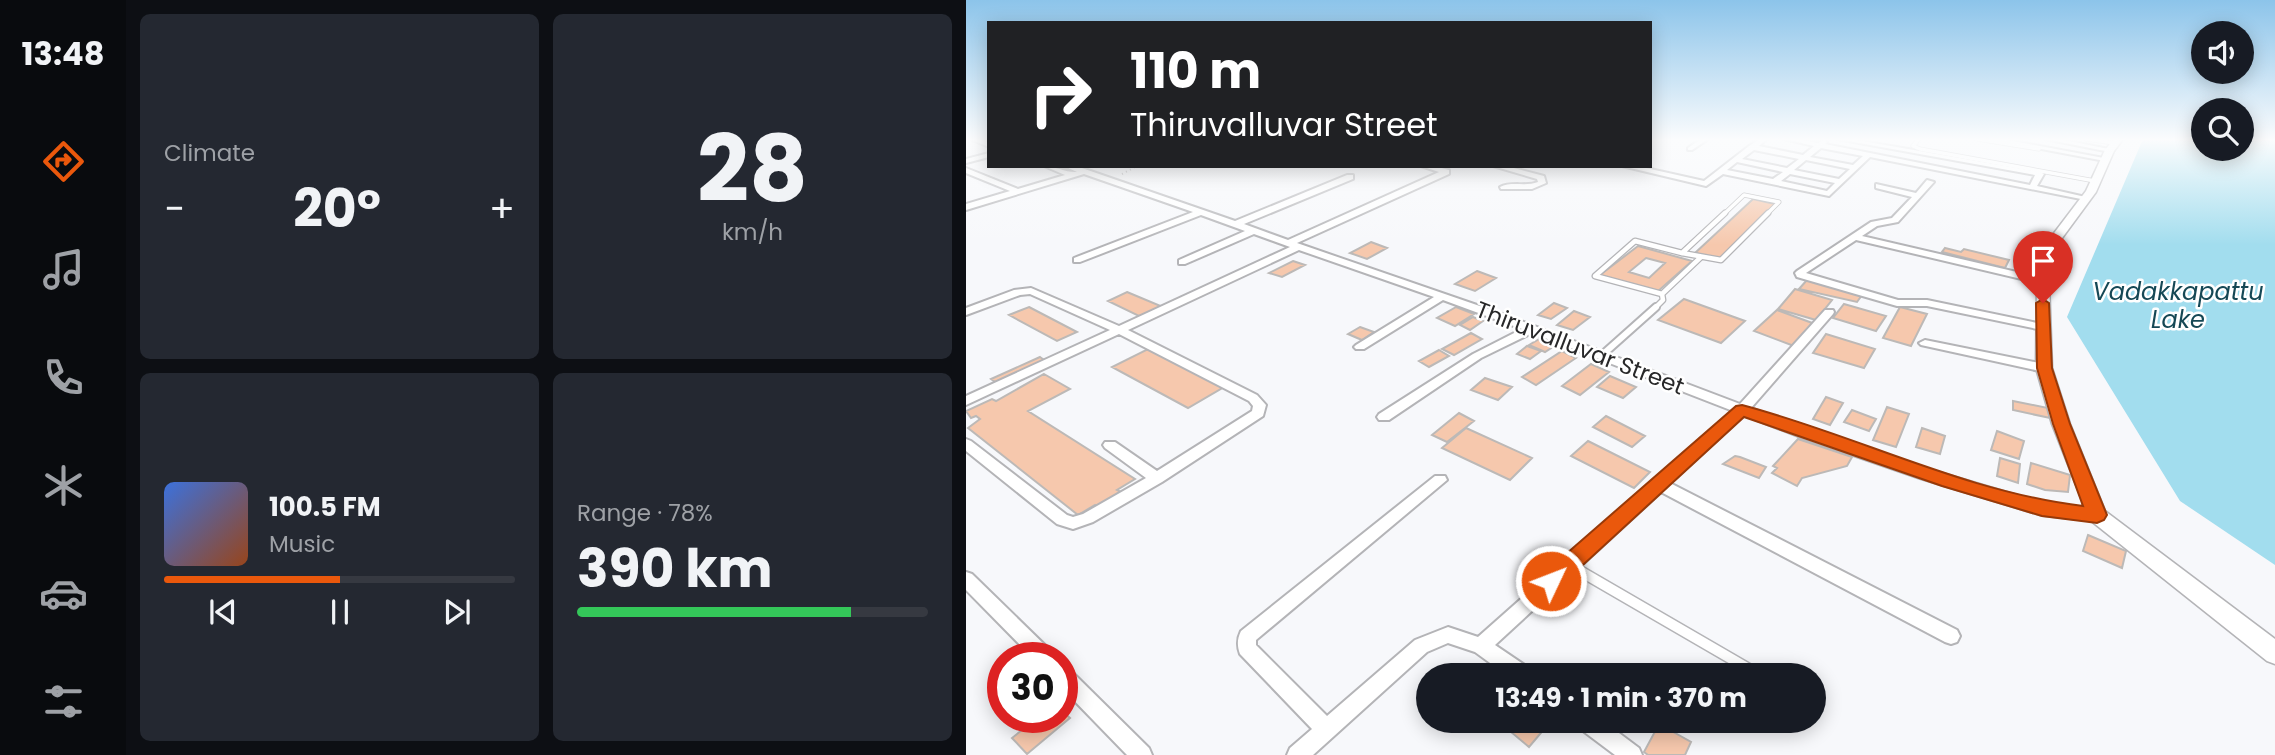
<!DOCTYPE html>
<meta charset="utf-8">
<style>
:root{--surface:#171b24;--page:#242831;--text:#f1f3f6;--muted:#9ea1a6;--line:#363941;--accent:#ea580c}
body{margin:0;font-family:Poppins,sans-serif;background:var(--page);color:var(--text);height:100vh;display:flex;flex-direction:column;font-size:26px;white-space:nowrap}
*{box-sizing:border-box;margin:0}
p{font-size:23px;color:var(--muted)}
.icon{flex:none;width:38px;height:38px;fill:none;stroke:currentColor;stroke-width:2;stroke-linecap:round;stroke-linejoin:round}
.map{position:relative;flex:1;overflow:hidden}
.sheet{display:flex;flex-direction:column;gap:14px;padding:14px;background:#0d0f14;width:840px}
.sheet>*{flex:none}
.hud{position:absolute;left:21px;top:21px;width:665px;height:147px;border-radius:0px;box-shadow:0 4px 18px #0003;background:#202124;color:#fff;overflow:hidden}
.controls{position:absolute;left:1225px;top:21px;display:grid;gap:14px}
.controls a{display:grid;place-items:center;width:63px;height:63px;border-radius:50%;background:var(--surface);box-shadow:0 4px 18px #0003;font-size:35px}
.speed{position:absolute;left:21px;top:642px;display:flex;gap:14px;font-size:35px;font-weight:700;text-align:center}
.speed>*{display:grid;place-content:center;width:91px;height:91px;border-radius:50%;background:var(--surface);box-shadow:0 4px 18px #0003;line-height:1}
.speed .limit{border:10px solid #d22;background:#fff;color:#111}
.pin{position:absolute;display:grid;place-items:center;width:60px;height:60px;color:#fff;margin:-72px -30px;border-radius:50% 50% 50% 0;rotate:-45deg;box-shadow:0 0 7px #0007}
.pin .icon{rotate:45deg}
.me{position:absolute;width:77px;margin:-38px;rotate:47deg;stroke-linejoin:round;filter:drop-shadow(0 0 5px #0008)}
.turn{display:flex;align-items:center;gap:24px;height:147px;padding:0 28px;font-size:32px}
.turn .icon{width:91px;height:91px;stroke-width:2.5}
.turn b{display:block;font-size:49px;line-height:60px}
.big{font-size:52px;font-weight:700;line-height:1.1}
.sheet .widget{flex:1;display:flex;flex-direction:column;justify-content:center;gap:10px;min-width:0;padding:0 24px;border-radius:10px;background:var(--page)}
.sheet .dial{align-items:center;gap:0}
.dial b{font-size:91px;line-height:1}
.song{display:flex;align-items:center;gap:21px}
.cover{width:84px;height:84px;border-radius:10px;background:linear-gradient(135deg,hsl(220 70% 55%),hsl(20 70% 35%))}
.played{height:7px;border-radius:4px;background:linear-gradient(90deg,var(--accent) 50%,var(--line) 50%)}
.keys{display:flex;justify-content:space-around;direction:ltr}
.heat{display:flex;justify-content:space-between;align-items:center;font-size:38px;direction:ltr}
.charge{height:10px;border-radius:5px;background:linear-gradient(90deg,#34c759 78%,var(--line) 0)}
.sheet .tiles{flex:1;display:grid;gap:14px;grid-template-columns:repeat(2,1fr)}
.trip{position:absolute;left:450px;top:663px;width:410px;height:70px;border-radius:35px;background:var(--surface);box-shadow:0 4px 18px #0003;font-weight:700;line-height:70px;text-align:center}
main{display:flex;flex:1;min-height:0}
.dock{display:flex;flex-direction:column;width:126px;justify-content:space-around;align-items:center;background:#090b0e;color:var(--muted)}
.dock .icon{width:49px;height:49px}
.dock .on{color:var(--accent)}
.dock b{font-size:32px;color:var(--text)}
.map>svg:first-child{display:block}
</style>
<main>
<nav class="dock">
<b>13:48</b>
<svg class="icon on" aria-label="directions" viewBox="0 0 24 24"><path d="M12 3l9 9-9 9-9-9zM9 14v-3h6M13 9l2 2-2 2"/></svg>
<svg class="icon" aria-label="music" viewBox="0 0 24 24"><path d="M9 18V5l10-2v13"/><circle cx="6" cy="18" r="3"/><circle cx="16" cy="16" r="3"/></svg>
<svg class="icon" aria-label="phone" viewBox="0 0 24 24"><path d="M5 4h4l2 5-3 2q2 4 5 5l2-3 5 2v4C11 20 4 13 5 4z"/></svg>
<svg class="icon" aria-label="climate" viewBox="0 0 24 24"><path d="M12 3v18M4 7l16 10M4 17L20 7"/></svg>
<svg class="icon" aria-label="car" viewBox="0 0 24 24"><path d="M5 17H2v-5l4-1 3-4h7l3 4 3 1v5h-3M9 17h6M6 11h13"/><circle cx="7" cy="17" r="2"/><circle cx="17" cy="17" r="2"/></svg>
<svg class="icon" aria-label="filters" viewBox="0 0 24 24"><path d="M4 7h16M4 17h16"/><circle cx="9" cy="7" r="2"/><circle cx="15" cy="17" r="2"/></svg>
</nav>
<section class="sheet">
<div class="tiles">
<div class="widget"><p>Climate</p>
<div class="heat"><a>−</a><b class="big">20°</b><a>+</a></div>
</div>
<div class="widget dial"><b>28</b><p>km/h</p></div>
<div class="widget">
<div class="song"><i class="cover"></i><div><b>100.5 FM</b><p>Music</p></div></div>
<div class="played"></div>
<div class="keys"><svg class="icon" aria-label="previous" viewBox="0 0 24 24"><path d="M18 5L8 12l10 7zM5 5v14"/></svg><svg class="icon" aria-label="pause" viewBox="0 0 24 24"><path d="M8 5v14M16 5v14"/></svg><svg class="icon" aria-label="next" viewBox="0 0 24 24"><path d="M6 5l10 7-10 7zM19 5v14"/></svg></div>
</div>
<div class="widget"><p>Range · 78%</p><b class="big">390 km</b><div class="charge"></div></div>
</div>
</section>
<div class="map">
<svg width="1309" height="755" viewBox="0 0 1309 755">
<rect width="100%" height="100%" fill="#f7f8fb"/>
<!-- water -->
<path fill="#a2ddee" d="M1177 139H1237V149H1276V139H1309V565L1214 501 1101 317Z"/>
<!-- building -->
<path fill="#f6c8ad" stroke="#bcb9b7" stroke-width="2" fill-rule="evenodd" d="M787 199 809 204 754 259 729 253Z
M405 242 421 248 401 259 384 253Z
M672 246 726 261 690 293 634 275ZM680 258 699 263 683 278 663 272Z
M979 248 995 252 998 249 1043 260 1039 268 976 252Z
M327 261 339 265 316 277 303 273Z
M511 271 530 278 509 291 489 284Z
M841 280 896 295 891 302 833 289Z
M829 289 866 300 850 320 812 309Z
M161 292 197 307 175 317 142 301Z
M718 299 779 321 755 343 692 320Z
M588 303 601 308 585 319 572 315Z
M878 304 920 316 910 331 867 318Z
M63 307 111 332 91 341 43 315Z
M490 307 508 314 489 326 471 318Z
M934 307 961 314 945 346 917 338Z
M811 310 849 324 828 346 788 331Z
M608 311 624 317 607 330 591 325Z
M507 317 517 321 504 330 494 325Z
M394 327 408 332 396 340 382 334Z
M505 333 516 339 488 355 476 349Z
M860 334 909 349 898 368 847 353Z
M575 338 590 345 579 352 563 345Z
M561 346 575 351 564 359 551 354Z
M182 349 258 387 222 408 146 367Z
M473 350 483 356 463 367 453 361Z
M596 351 610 358 570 385 556 377Z
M74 357 81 362 32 384 25 379Z
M625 364 643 372 614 395 596 386Z
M78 374 104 389 62 411 169 479 151 490 157 493 133 508 129 505 112 515 2 428 14 419 10 416 5 418 0 411 26 399 30 401Z
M644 376 670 387 657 398 631 387Z
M519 378 546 387 532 400 505 390Z
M860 397 877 403 864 425 847 419Z
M1047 401 1082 408 1084 418 1047 410Z
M921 407 943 414 930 447 907 440Z
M886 410 910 419 903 431 878 422Z
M493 413 508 421 481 442 466 435Z
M640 416 679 436 666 447 627 427Z
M500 428 566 458 544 480 476 448Z
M956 428 979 436 974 454 950 447Z
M1031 431 1058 441 1053 459 1025 450Z
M832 439 886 457 881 466 836 478 831 486 806 473 811 468 807 466Z
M622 441 684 472 668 488 605 456Z
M769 456 774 457 800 467 793 478 757 464Z
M1034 458 1054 464 1052 483 1031 476Z
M1065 463 1104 475 1102 492 1079 490 1061 484Z
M1122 535 1160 551 1156 568 1117 551Z
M96 711 104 718 61 754 46 738 71 718H96Z
M532 721H585L563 747Z
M693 724 725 742 719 755H682L678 752Z"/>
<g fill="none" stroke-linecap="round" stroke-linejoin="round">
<!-- service-far4 casing -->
<g stroke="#b4b4b7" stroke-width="5">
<path id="service-far4" d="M953 139 947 146 954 149 1129 181
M1011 139 1073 149
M1120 139 1149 143
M757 215 778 195 813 202 800 215"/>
</g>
<!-- service-far3 casing -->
<g stroke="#b4b4b7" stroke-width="7">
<path id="service-far3" d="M716 253 755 260 802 213
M716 253 759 213
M696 294 735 257
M688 309 697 300 696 294 629 276 669 241 716 253"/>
</g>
<!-- service-far2 casing -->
<g stroke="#b4b4b7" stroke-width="10">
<path id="service-far2" d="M635 356 690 307"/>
</g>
<!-- service-far1 casing -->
<g stroke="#b4b4b7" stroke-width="11">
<path id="service-far1" d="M604 565 617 572"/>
</g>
<!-- service casing -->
<g stroke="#b4b4b7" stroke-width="13">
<path id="service" d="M614 571 795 676"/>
</g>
<!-- minor casing -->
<g stroke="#b4b4b7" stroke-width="4">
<path id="minor" d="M4 139H13L23 143V147Z
M735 139H742L726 150H722V148Z
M794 139H801L793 146 837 155 848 146 818 139H831L852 143 858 140 861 142 859 144 1064 185 1069 175 871 139H885L1074 172 1078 174 1071 186 1124 198 1120 200 904 157 863 196 757 174 740 186 656 166H671L738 181 783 146ZM855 148 897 156 887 165 844 157ZM788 150 833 159 821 168 776 159ZM840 160 884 169 873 179 828 170ZM771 162 817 172 807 179 761 170ZM824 174 869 183 861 191 815 181Z
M1022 139H1036L1143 159 1139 161Z
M1079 139H1093L1148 150 1144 152Z
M23 153V157L0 163V159Z
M78 166C89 166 101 173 111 172L98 166H110L269 221 381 175H387V179L278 224 322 240 473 172 455 166H468L483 170V174L331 243 534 313 774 404 859 310H867L868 312 867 314 785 408 842 430 964 470 1076 503 1131 509 1136 511 1139 515 1136 519 1131 521 1076 515 954 478 832 436 778 415 704 483 991 630 994 636 991 642 985 644 979 642 695 492 529 645 566 670 568 676H542L509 652 482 643 461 652 347 755H321L324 748 346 729 274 654C271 646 271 639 275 631L469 476H479L481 480 290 640V645L361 716 449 640 482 627 512 637 767 411 566 333 515 358 423 420H413L411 417 413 414 507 354 556 329 477 300 398 349H390L388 347 390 345 468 297 333 250 162 330 291 395 300 405 297 416 196 482 127 522 107 529 91 524 0 451V439L5 441 101 515 107 517 117 514 180 478 139 448 137 445 139 442H149L191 471 286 411 287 406 283 401 153 334 0 405V396L144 330 64 294 54 295 0 315V308L48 290 65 288 153 326 324 247 288 234 219 264H213V260L279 231 235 215 114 262H108V258L227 212 118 174 0 210V204L44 191 0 173V168L52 189 99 175Z
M527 166H540L578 176 580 183 566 189H535L534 187C545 181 560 187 572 182L571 179Z
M961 180 968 182 932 222 911 226 896 236 1081 279V283L1077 284 890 240 840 273 932 300H961L1076 324 1082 327 1080 329 1076 330 961 306H931L831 277 829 273 831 271 905 222 926 218 946 197 910 188V184L950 193Z
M959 340 1078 364 1084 368 1078 372 955 345 953 343Z
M0 572 6 574 86 652 88 658H67L0 590Z
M96 666 103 669 183 748 186 755H161L96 688Z
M610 721H637L673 748 676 755H649L613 728Z"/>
</g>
<!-- tertiary casing -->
<g stroke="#b4b4b7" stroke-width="3">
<path id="tertiary" d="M1148 139H1157L1148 151 1130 192 1088 249 1083 281 1086 368 1104 424 1139 511 1309 639V664L1301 661 1124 520 1086 424 1070 368 1071 281 1076 249 1120 191 1139 150Z"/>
</g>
<!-- path -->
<path stroke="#9e9ea0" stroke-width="2" stroke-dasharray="1 3.5" stroke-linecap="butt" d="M156 174 171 166"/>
<!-- service-far4 -->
<use href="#service-far4" stroke="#fff" stroke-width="3.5"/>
<!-- service-far3 -->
<use href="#service-far3" stroke="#fff" stroke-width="4.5"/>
<!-- service-far2 -->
<use href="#service-far2" stroke="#fff" stroke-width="6"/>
<!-- service-far1 -->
<use href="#service-far1" stroke="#fff" stroke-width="8"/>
<!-- service -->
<use href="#service" stroke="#fff" stroke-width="10"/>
<!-- minor -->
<use href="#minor" fill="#fff" fill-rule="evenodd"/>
<!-- tertiary -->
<use href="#tertiary" fill="#fff" fill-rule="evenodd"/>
</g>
<!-- sky -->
<linearGradient id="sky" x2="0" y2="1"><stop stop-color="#8cc4ea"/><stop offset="0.57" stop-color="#fbfcfd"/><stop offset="1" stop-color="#fbfcfd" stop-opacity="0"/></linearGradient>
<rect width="1309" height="245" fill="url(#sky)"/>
<!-- route -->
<path fill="#ea580c" stroke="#983908" stroke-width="2" d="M1077 299 1083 303 1086 368 1104 424 1141 515 1138 520 1131 523 1076 516 976 486 778 417 593 587 585 590 577 587 574 581 577 574 770 406 776 405C890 435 999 492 1117 506L1087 424 1071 368 1070 303Z"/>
<g text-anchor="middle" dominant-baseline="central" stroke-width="5" stroke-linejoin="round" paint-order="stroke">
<!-- street labels -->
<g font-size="23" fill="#282829" stroke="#fff">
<text transform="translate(614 348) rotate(21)">Thiruvalluvar Street</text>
</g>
<!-- water labels -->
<g font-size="24" font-style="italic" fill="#154855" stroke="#fff">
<text x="1212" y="291">Vadakkapattu<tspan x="1212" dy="28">Lake</tspan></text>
</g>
</g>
</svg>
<div class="controls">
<a><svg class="icon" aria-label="sound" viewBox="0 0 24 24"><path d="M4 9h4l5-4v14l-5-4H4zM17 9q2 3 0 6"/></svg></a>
<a><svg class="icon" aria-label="search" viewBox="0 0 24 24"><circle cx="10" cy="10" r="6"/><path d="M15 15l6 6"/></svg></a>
</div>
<div class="speed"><div class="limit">30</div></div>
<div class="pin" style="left:1077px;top:303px;background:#d93025"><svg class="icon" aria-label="arrive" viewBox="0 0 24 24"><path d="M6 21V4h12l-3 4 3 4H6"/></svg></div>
<svg class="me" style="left:585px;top:581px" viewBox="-20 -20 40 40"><circle r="17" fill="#ea580c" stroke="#fff" stroke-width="3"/><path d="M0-11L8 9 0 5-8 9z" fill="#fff"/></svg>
<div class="trip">13:49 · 1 min · 370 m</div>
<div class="hud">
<div class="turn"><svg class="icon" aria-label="right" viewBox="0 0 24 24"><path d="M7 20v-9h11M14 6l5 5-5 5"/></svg><div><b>110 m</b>Thiruvalluvar Street</div></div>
</div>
</div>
</main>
